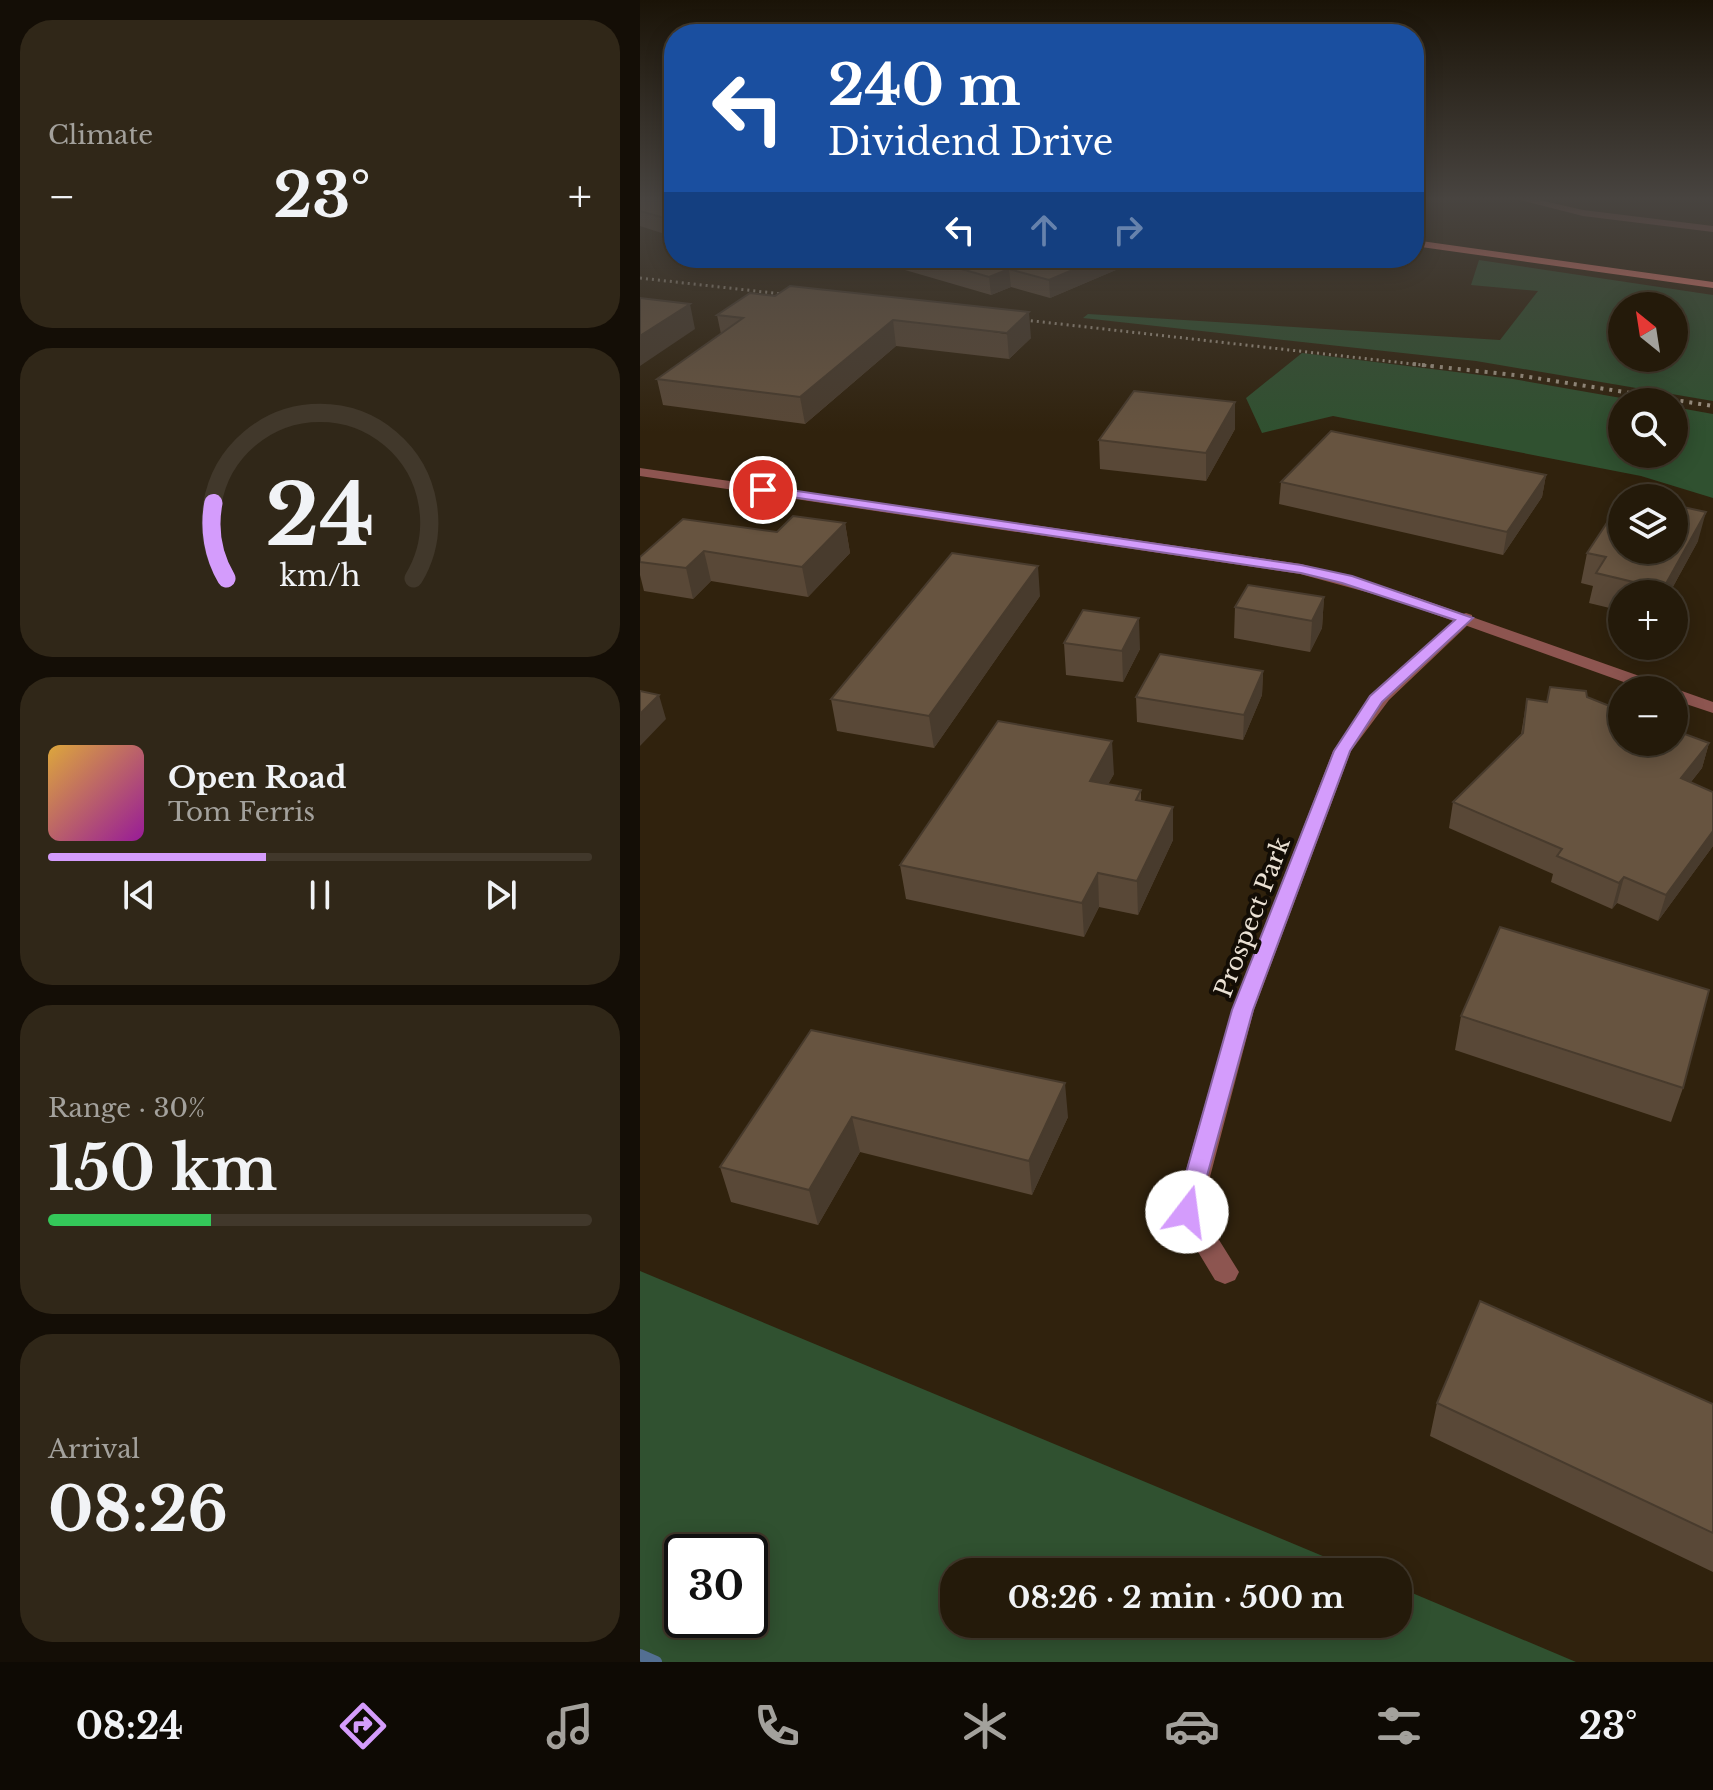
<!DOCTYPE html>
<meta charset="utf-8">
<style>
:root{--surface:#241a0a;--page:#302718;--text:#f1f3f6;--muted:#a3a19c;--line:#41382b;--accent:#d49cfc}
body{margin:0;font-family:"Libre Baskerville",serif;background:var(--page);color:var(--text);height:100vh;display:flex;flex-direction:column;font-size:30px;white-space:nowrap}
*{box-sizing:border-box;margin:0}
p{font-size:26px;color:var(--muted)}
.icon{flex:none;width:44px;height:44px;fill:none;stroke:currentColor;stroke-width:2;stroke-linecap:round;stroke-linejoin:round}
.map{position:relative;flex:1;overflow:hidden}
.drawer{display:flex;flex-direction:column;gap:20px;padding:20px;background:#140e06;width:640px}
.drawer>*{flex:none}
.top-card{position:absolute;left:24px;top:24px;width:760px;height:244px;border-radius:32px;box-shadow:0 4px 20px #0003,0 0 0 2px var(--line);background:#1a4fa0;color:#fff;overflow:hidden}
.needle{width:52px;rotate:330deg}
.buttons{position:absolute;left:968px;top:292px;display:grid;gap:16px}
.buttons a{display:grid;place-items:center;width:80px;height:80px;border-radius:50%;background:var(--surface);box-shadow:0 4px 20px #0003,0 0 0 2px var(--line);font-size:40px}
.speed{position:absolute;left:24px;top:1534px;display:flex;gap:16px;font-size:40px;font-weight:700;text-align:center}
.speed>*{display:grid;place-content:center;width:104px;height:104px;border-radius:50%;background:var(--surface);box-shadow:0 4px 20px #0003,0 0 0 2px var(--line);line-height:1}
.speed .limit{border:4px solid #111;border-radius:12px;background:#fff;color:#111}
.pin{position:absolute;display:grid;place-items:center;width:68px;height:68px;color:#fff;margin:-34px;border:4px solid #fff;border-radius:50%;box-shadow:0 2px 8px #0007}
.me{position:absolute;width:88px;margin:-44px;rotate:15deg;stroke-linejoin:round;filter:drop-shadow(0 0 6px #0008)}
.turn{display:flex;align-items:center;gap:28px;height:168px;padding:0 32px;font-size:36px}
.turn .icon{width:104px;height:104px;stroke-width:2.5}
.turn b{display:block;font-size:56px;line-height:68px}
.lanes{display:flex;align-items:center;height:76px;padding:0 32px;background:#0003;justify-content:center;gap:40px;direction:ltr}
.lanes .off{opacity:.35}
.big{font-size:60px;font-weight:700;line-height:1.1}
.drawer .widget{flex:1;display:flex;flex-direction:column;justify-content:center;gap:12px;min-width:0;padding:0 28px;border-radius:32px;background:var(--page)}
.drawer .dial{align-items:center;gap:0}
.dial svg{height:208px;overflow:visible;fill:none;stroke:var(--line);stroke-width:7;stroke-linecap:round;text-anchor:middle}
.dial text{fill:var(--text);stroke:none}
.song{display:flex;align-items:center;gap:24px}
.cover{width:96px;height:96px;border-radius:12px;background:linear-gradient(135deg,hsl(40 70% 55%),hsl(300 70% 35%))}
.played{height:8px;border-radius:4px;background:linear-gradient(90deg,var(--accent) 40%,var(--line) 40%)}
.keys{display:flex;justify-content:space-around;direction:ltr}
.heat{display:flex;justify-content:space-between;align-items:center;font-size:44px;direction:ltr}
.charge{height:12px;border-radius:6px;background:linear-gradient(90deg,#34c759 30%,var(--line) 0)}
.trip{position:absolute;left:300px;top:1558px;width:472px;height:80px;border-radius:32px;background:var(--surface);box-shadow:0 4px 20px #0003,0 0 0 2px var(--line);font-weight:700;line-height:80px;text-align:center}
.dock{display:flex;height:128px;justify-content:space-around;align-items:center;background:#0e0a04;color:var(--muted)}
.dock .icon{width:56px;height:56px}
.dock .on{color:var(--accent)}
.dock b{font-size:36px;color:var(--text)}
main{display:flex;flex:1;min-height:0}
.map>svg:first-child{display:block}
</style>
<main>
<section class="drawer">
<div class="widget"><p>Climate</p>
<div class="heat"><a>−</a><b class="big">23°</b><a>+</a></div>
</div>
<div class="widget dial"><svg viewBox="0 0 100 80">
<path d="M14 69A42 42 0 1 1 86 69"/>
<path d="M14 69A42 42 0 0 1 9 40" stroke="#d49cfc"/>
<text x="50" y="56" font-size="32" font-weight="700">24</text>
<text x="50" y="72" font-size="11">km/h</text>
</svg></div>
<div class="widget">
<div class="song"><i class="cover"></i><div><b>Open Road</b><p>Tom Ferris</p></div></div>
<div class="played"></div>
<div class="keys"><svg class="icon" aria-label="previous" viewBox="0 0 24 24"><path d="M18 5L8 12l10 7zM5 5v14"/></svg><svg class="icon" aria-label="pause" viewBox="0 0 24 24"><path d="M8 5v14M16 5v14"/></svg><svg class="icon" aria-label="next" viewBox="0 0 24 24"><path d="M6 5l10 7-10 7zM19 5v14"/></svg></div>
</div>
<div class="widget"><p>Range · 30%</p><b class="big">150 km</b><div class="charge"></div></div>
<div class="widget"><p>Arrival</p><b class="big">08:26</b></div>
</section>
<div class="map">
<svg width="1073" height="1662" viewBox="0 0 1073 1662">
<rect width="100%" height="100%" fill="#30220d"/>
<!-- green -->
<path fill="#305130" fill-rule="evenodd" d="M839 260 1073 295V401L836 361 443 318 448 314 860 340 898 291 831 285ZM982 306H1034V358H982Z
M662 353 873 379 1004 402H982V454H1034V407L1073 414V498L1001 476 693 416 622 433 606 398Z
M0 1271 721 1572H314V1624H758V1587L936 1662H0ZM42 1552H110V1620H42Z"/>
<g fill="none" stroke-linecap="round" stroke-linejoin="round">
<!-- stream -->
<path stroke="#536f92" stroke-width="12" d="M0 1655 16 1662"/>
<!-- minor -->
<path fill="#8d5550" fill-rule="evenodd" d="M876 199H895L943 210 1073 226V232L943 216Z
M826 613 832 615V621L749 700 711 751 614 1010 561 1211 599 1272 595 1280 585 1284 575 1280 534 1212 592 1010 693 751 736 692 820 615Z"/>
<!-- tertiary -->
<path fill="#8d5550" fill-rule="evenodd" d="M0 468 661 564 764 593 1073 702V713L1034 700V690H1006L752 599 660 574 0 476Z"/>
<!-- primary -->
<path fill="#f58278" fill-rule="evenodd" d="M774 240 1073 282V288L774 246Z"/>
<!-- rail-far1 -->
<path stroke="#9f9484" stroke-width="3" stroke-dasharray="2 4" stroke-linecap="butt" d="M0 278 160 296
M367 318 791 366"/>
<!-- rail -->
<path stroke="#9f9484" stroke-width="4" stroke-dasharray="3 6" stroke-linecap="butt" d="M773 364 883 376 1073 406"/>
</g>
<!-- wall -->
<path fill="#594837" d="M0 199H34V237L0 226Z
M183 258H504L410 298 371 287 351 295 241 263 223 270Z
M110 293 391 338 369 359 256 346 165 424 23 405 17 379 81 334 77 315Z
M595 402V429L566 481 460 469 459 440Z
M906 475 902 497 863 555 639 504 641 482Z
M205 523 210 553 168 597 71 581 53 599 4 591 0 575V557L137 532Z
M1058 541 1029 594H982V611L949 603 953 586 941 583 947 553Z
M400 596 294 748 197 731 191 699Z
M684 597 682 628 670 652 594 638 595 607Z
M424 643 500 649 483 682 426 675Z
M623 671 622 695 603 740 497 722 496 697Z
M947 697 1069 743 1062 768 1051 782 1073 792V846L1018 921 977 903 972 909 911 882 913 874 809 828 813 802 881 734 887 699 907 702Z
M474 774 468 784 501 790V801L533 807V840L498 915 459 907 444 937 266 899 260 865Z
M821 1016 1043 1088 1031 1122 815 1050Z
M171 1030 428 1117 392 1195 220 1152 178 1225 91 1202 80 1167Z
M797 1403 1073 1404V1572L790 1436Z"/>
<!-- shaded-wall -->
<path fill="#483b2d" d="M221 258H240L241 263 223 270Z
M461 258H504L410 298 409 280Z
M369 269 371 287 351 295 349 277Z
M50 304 55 329 0 366V336Z
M389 312 391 338 369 359 367 333Z
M253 320 256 346 165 424 160 397Z
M595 402V429L566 481V453Z
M906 475 902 497 863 555 867 532Z
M1066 512 1058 541 1029 594H1022L1023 589Z
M205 523 210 553 168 597 162 567Z
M64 551 71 581 53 599 46 568Z
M398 566 400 596 294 748 289 716Z
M684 597 682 628 670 652 672 621Z
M499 618 500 649 483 682 482 651Z
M623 671 622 695 603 740 604 715Z
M19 695 26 719 0 746V714Z
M472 741 474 774 452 814 450 781Z
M1069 743 1062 768 1034 803 1041 778Z
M533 807V840L498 915 497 881Z
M1073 831V846L1018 921 1026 895Z
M458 873 459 907 444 937 442 903Z
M984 877 977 903 972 909 979 883Z
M425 1083 428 1117 392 1195 389 1161Z
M212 1117 220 1152 178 1225 169 1190Z"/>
<!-- building -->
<path fill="#675440" stroke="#483b2d" stroke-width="2" d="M0 199H34V221L0 211Z
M283 258H461L409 280 369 269 349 277Z
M150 286 389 312 367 333 253 320 160 397 17 379 103 318 77 315 110 293 135 296Z
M0 298 50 304 0 336Z
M494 391 595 402 566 453 459 440Z
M691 431 906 475 867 532 641 482Z
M986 494 1004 498H983Z
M982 500V550H1034V505L1066 512 1023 589 956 573 966 557 947 553Z
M153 516 205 523 162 567 64 551 46 568 0 562V557L43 519 137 532Z
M312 553 398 566 289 716 191 699Z
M608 585 684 597 672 621 595 607Z
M443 610 499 618 482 651 424 643Z
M520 654 623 671 604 715 496 697Z
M910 687 946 691 947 697 982 711V742H1034V730L1069 743 1041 778 1073 792V831L1026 895 984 877 979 883 917 856 922 849 813 802 883 733 887 699 907 702Z
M0 691 19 695 0 714Z
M358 721 472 741 450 781 501 790 496 800 533 807 497 881 458 873 442 903 260 865Z
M860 927 1069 990 1043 1088 821 1016Z
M171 1030 425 1083 389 1161 212 1117 169 1190 80 1167Z
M840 1301 1073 1404V1533L797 1403Z"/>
<!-- sky -->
<linearGradient id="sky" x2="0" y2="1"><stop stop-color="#1a1307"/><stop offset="0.46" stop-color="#484440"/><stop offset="1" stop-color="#484440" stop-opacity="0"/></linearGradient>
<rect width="1073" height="432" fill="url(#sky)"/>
<!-- route -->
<path fill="#d49cfc" stroke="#8a65a4" stroke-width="2" d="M123 486 661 565 712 576 833 618 742 702 710 751 613 1010 555 1219 547 1222 538 1219 535 1212 592 1010 694 751 730 696 815 620 702 583 661 573 118 492 116 490Z"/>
<g text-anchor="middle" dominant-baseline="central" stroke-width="8" stroke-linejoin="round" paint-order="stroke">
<!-- street labels -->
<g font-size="24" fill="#eae1d4" stroke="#130d05">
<text transform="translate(612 917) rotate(-69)">Prospect Park</text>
</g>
</g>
</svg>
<div class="buttons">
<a><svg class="needle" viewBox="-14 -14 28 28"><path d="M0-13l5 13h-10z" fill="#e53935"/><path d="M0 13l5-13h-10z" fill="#a3a19c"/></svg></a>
<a><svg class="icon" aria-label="search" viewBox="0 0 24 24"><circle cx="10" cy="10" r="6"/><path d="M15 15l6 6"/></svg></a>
<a><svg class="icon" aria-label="layers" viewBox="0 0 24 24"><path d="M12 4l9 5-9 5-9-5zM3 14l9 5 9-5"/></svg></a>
<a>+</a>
<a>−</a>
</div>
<div class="speed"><div class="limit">30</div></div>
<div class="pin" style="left:123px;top:490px;background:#d93025"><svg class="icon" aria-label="arrive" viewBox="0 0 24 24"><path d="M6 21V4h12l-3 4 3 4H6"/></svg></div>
<svg class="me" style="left:547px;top:1212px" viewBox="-20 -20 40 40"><circle r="19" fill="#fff"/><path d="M0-13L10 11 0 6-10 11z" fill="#d49cfc"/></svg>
<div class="trip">08:26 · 2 min · 500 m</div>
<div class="top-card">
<div class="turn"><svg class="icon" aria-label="left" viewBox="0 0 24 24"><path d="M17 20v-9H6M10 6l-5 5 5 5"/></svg><div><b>240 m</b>Dividend Drive</div></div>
<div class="lanes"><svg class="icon" aria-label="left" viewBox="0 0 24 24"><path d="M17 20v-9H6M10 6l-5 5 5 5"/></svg><svg class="icon off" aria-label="ahead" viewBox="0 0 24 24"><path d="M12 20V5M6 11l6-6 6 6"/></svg><svg class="icon off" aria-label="right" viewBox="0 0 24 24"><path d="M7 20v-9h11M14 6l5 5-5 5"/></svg></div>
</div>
</div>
</main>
<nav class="dock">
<b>08:24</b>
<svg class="icon on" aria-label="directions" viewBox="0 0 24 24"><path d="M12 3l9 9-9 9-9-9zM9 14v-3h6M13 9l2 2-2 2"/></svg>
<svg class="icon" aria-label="music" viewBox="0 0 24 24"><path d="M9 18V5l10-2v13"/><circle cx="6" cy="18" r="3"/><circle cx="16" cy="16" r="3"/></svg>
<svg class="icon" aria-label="phone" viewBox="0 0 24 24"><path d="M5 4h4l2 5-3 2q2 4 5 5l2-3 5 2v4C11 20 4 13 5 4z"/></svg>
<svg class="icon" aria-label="climate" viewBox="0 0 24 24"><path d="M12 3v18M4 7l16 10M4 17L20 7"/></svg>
<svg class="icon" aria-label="car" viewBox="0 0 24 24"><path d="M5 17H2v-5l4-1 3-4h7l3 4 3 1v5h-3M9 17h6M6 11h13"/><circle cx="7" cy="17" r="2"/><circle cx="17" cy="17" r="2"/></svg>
<svg class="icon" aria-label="filters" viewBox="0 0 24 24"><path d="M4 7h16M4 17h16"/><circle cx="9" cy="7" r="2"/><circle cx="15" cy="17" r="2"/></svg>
<b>23°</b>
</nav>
